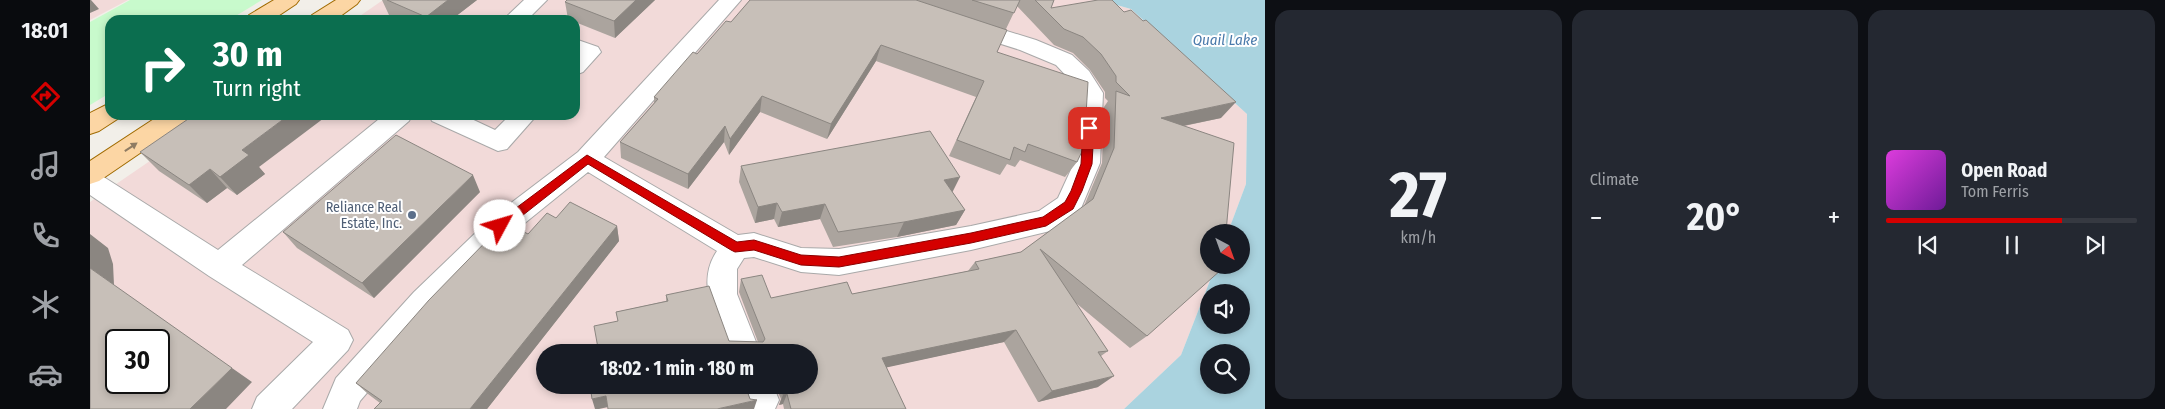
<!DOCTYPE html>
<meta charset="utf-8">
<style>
:root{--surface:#171b24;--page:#242831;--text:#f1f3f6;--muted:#9ea1a6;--line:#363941;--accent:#d40000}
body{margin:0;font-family:"Fira Sans Condensed",sans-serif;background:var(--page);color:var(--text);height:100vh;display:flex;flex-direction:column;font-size:19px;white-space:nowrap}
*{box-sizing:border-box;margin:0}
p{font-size:16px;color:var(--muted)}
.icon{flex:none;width:28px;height:28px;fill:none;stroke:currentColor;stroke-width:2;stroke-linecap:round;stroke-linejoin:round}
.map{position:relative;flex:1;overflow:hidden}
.drawer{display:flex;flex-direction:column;gap:10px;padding:10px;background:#0d0f14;width:900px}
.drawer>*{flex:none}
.top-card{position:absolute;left:15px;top:15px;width:475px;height:105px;border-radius:15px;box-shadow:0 2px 8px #0003;background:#0b6e4f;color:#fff;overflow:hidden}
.needle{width:32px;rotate:139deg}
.fabs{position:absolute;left:1110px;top:224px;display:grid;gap:10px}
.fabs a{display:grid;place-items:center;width:50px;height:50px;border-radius:50%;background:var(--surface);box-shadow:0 2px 8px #0003;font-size:25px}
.speed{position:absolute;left:15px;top:329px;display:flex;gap:10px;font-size:25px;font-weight:700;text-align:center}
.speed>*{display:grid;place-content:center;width:65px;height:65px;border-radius:50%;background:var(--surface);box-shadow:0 2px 8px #0003;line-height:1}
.speed .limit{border:2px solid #111;border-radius:8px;background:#fff;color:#111}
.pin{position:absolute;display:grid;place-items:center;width:42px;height:42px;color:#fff;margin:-21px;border-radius:10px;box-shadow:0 2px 8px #0006}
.me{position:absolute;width:55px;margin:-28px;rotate:51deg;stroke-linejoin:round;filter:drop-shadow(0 0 4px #0008)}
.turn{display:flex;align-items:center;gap:18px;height:105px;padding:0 25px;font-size:22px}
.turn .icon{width:65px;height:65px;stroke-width:2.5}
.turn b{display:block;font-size:35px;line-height:42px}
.big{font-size:38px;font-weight:700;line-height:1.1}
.drawer .card{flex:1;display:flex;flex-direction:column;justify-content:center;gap:8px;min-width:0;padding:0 18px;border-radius:15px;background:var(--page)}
.drawer .dial{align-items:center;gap:0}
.dial b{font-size:65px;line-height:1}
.song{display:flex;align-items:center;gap:15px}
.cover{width:60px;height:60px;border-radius:8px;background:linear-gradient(135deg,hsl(300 70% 55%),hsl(280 70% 35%))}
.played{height:5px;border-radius:2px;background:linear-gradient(90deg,var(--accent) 70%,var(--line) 70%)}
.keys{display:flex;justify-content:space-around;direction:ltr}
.heat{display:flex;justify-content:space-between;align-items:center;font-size:28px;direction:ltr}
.drawer .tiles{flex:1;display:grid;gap:10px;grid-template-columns:repeat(3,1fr)}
.trip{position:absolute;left:446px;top:344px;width:282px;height:50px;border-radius:25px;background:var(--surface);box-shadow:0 2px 8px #0003;font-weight:700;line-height:50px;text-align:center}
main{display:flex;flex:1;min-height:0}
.menu{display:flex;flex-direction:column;width:90px;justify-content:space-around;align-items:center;background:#090b0e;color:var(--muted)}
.menu .icon{width:35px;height:35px}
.menu .current{color:var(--accent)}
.menu b{font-size:22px;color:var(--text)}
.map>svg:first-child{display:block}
</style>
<main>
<nav class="menu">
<b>18:01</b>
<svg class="icon current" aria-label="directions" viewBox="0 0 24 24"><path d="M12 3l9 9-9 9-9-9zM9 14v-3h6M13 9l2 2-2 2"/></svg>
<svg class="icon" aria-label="music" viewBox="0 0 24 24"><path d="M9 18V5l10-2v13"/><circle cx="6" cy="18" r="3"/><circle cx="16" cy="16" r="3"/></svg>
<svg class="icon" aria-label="phone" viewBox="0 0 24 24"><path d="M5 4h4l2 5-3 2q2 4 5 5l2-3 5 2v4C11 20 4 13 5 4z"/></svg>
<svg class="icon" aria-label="climate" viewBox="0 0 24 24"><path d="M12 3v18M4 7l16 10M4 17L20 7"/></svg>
<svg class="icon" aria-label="car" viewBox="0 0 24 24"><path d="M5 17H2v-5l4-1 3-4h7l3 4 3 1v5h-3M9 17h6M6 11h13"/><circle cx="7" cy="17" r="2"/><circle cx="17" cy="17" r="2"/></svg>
</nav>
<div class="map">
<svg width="1175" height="409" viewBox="0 0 1175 409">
<rect width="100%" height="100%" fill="#f2efe9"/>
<!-- commercial -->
<path fill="#f2dad9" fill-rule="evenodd" d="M0 0H38L0 20Z
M293 0H1009L1041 9 1157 114 1156 184 1138 232H1119V265H1126L1091 355 1034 409H0V202L127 115H485V20H264ZM26 340H69V382H26ZM455 352H720V385H455Z"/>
<!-- park -->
<path fill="#c8facc" d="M40 0H172L139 20H20V93L0 105V22Z"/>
<!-- water -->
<path fill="#aad3df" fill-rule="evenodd" d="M1009 0H1175V409H1034L1091 355 1126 265H1151V232H1138L1156 184 1157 114 1041 9ZM1119 292H1151V325H1119ZM1119 352H1151V385H1119Z"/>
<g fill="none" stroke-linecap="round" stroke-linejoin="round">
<!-- minor casing -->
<g stroke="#a9a9a9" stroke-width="2">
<path id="minor" d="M434 0H457L437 20H413Z
M629 0H651L514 157 648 235 664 233 711 248 749 249 881 226 949 211 968 198 984 163 989 93 983 83 966 65 930 50 870 31 867 26 870 21 878 19 946 40 982 55 999 71 1013 93 1010 163 989 213 966 229 956 232 881 250 749 275 711 272 664 257 654 258 647 269V294L670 352H638C626 320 605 283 627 251L498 172 420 235 346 312 270 401 267 409H233L246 378 324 292 400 219 488 152Z
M485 39 508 47 511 52 493 72 485 75Z
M294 115H322L319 121 152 265 258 330 263 340 258 350 202 409H162L167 397 223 342 119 276 0 195V171L9 174 128 250Z
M339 115H373L405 130 420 115H447L417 149 408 151 342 121Z
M649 385H683L689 400 685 409H659Z"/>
</g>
<!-- major casing -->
<g stroke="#a06b00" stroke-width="2">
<path id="major" d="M184 0H209L206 4 182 20H156L159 15Z
M246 0H270L267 4 245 20H219L222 15Z
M20 103V115H31L29 118 9 131 0 134V113Z
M70 115H100L97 121 9 181 0 184V161Z"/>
</g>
<!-- minor -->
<use href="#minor" fill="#fff" fill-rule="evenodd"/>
<!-- major -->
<use href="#major" fill="#fcd6a4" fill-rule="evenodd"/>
</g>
<!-- wall -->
<path fill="#aba49e" d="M292 0H387L361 20H310L299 15Z
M565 0 525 38 485 22V20L478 19 475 2Z
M660 0H964L961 8 1131 118 1094 126 1057 336 1040 348 986 303 1018 351 1011 356 1008 387 948 402 914 342 796 367 816 409H694L693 404 689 405 691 399 685 385H720V352L508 348 528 321 526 312 576 301V295L639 341 668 342 649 292 651 279 681 298 762 294 878 271 885 262 931 252 994 206 1012 163 1014 107 1018 101 1015 98V92L1000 70 983 53 964 45 927 6 916 29 907 52 987 162 975 177 930 160 925 167 917 164 910 175 859 156 886 97 786 61 737 139 670 112 639 155 634 142 598 189 531 158 530 142 564 103V97L607 54 641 22Z
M50 152 169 167 175 174 147 195 137 188 117 203 69 171Z
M651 166 862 192 875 210 866 225 807 237 743 247 730 219 688 227 684 219 665 223 649 182Z
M390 192 284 298 207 248 193 232Z
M466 218 527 226 529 241 397 409H284L290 403 278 394 266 383 438 234Z"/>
<!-- shaded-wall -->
<path fill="#8b8681" d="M0 0H1L9 9 0 13Z
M358 0H387L361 20H337L336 17Z
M546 0H565L525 38 524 21Z
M791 45 786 61 737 139 741 124Z
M672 96 670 112 639 155 640 139Z
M1146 102 1131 118 1058 133 1071 118Z
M199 115H238L169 167 175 174 147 195 130 177 152 150Z
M635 126 634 142 598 189V174Z
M120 169 137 188 117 203 99 185Z
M383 175 390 192 284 298 272 283Z
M870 177 862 193 854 180Z
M687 203 684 219 665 223 668 207Z
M735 204 730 219 688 227 692 212Z
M875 210 866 225 807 237 814 222Z
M527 226 529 241 397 409H380Z
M0 234 18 248 23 264 24 285 0 268Z
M926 330 914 342 785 370 792 358Z
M142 368 162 382 136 409H100Z
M1024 376 1008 387 948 402 962 391Z
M697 394 693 404 689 405 693 395Z
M516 396 518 407 509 409H505L502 399Z
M667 400 664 409H627Z"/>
<!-- building -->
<path fill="#c7bfb8" stroke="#8b8681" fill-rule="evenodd" d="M297 0H358L336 17Z
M477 0H546L524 21 475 2Z
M660 0H826L917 30 907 52 998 82 994 147 987 162 938 144 935 152 924 147 920 160 867 140 894 81 791 45 741 124 672 96 640 139 635 126 598 174 530 142 568 99 564 97 603 52 607 54 636 21 641 22Z
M882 0H930L924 13Z
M945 0H964L961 8 1008 0H1022L1034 12 1041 10 1053 21 1056 20 1146 102 1071 118 1144 143 1136 232H1119V265H1133L1132 269 1057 336 950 249 1018 351 1008 352 1024 376 962 391 926 330 792 358 816 409H701L697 394 693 395 695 388 693 385H720V352H495V351L508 348 504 326 528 321 526 312 578 301 576 295 619 286 639 341 673 342 675 339 651 279 672 275 681 298 757 282 762 294 889 269 885 262 931 252 1003 199 1024 148 1026 91 1040 96 1026 82V76L1011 54 993 37 974 29Z
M104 115H199L152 150 159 155 130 177 120 169 99 185 50 152Z
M840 131 870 177 854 180 875 210 814 222 748 232 735 204 692 212 687 203 668 207 651 166Z
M306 135 383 175 272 283 193 232Z
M480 202 527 226 380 409H284L292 401 266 383 339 300 415 222 438 234 457 213 466 218Z
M0 263V268L142 368 100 409H0ZM26 340H69V382H26Z
M500 385H655L660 399 667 400 627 409H518L516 396 502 399Z"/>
<!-- one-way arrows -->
<defs><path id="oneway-solid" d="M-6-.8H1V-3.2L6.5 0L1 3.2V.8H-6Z" transform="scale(1.25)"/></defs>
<use fill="#8f7c63" href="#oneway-solid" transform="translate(41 147) rotate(-34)"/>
<!-- route -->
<path fill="#d40000" stroke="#8a0000" d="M999 125 1004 128 1002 164 992 191 983 209 956 226 881 243 749 267 711 265 664 250 645 252 641 250 498 164 414 230H406L404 226 406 223 497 155 647 242 664 240 711 255 749 257 881 233 953 217 975 202 981 191 991 164 993 128Z"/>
<!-- markers -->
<circle fill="#5c6f8a" stroke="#fff" stroke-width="2" cx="322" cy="215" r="5"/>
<g text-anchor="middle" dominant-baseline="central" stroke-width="4" stroke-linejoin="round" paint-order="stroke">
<!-- service labels -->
<g font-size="14" fill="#4e5e75" stroke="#fff" text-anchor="end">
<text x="312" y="207">Reliance Real<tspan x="312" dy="16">Estate, Inc.</tspan></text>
</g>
<!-- water labels -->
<g font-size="15" font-style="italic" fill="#4a7aab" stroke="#fff">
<text x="1135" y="40">Quail Lake</text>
</g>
</g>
</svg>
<div class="fabs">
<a><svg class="needle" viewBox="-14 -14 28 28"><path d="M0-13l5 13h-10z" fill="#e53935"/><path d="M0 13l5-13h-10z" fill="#9ea1a6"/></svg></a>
<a><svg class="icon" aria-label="sound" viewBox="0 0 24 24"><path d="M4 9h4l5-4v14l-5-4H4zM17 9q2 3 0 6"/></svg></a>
<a><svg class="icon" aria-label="search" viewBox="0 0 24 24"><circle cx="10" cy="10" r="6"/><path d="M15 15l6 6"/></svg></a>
</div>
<div class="speed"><div class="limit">30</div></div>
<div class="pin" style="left:999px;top:128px;background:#d93025"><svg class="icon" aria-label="arrive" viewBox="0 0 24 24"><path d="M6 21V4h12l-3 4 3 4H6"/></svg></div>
<svg class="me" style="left:410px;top:226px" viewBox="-20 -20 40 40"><circle r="19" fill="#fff"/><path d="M0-13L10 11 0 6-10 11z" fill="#d40000"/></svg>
<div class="trip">18:02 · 1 min · 180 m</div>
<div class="top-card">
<div class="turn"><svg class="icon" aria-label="right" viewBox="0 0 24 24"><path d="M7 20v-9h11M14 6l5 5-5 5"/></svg><div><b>30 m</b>Turn right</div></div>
</div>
</div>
<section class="drawer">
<div class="tiles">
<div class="card dial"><b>27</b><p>km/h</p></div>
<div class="card"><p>Climate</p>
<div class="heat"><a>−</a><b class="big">20°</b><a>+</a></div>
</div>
<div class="card">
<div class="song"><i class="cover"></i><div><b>Open Road</b><p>Tom Ferris</p></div></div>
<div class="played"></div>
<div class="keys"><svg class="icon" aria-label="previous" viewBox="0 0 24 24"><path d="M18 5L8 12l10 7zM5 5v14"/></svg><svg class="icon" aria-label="pause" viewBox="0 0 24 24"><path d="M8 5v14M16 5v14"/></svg><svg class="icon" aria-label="next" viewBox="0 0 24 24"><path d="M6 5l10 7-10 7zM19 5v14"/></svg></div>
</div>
</div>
</section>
</main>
